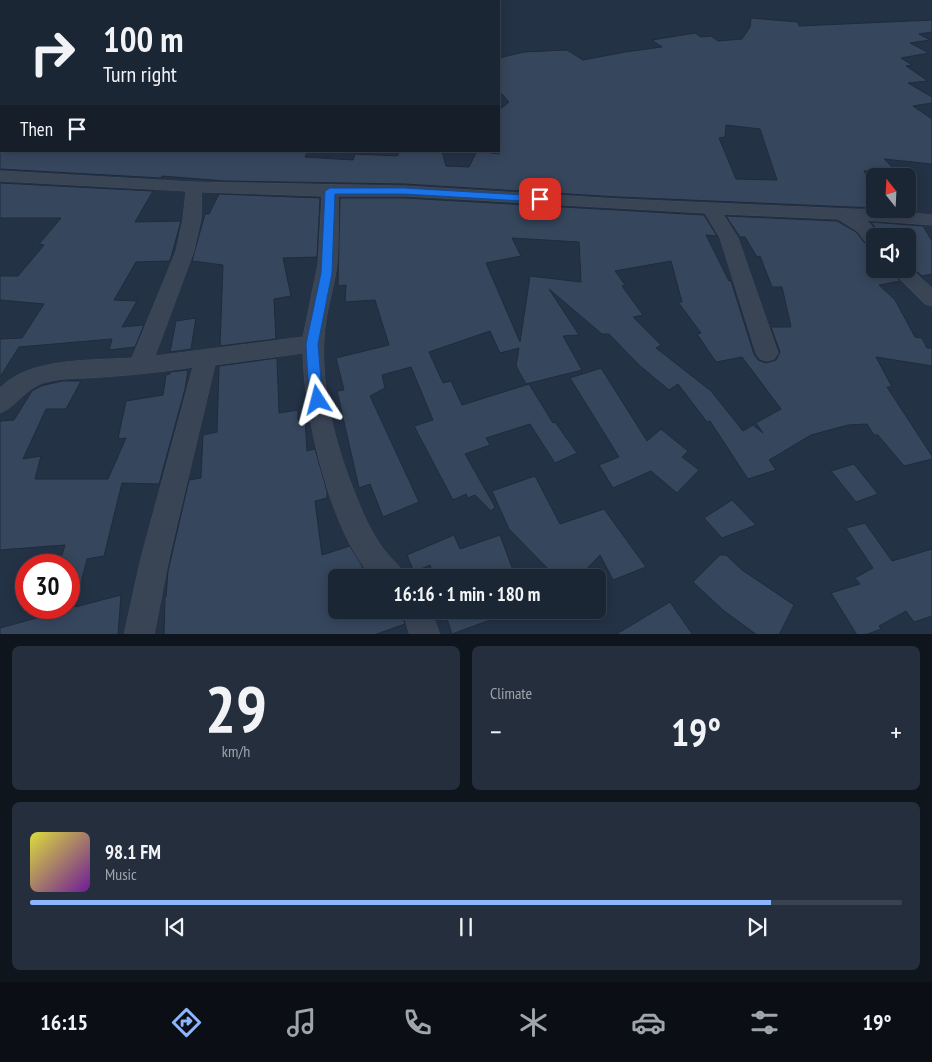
<!DOCTYPE html>
<meta charset="utf-8">
<style>
:root{--surface:#1b2634;--page:#242e3c;--text:#f1f3f6;--muted:#a0a5ac;--line:#39434f;--accent:#8bb6ff}
body{margin:0;font-family:"PT Sans Narrow",sans-serif;background:var(--page);color:var(--text);height:100vh;display:flex;flex-direction:column;font-size:19px;white-space:nowrap}
*{box-sizing:border-box;margin:0}
p{font-size:16px;color:var(--muted)}
.icon{flex:none;width:28px;height:28px;fill:none;stroke:currentColor;stroke-width:2;stroke-linecap:round;stroke-linejoin:round}
.map{position:relative;height:634px;overflow:hidden}
.drawer{display:flex;flex-direction:column;gap:12px;padding:12px;background:#0f151d;flex:1}
.drawer>*{flex:none}
.top-card{position:absolute;left:0px;top:0px;width:500px;height:152px;box-shadow:0 2px 12px #0003,0 0 0 1px var(--line);background:#1b2634;color:var(--text);overflow:hidden}
.needle{width:32px;rotate:342deg}
.fabs{position:absolute;left:866px;top:168px;display:grid;gap:10px}
.fabs a{display:grid;place-items:center;width:50px;height:50px;border-radius:8px;background:var(--surface);box-shadow:0 2px 12px #0003,0 0 0 1px var(--line);font-size:25px}
.speed{position:absolute;left:15px;top:554px;display:flex;gap:10px;font-size:25px;font-weight:700;text-align:center}
.speed>*{display:grid;place-content:center;width:65px;height:65px;border-radius:50%;background:var(--surface);box-shadow:0 2px 12px #0003,0 0 0 1px var(--line);line-height:1}
.speed .limit{border:8px solid #d22;background:#fff;color:#111}
.pin{position:absolute;display:grid;place-items:center;width:42px;height:42px;color:#fff;margin:-21px;border-radius:10px;box-shadow:0 2px 8px #0006}
.me{position:absolute;width:55px;margin:-28px;rotate:351deg;stroke-linejoin:round;filter:drop-shadow(0 0 4px #0008)}
.turn{display:flex;align-items:center;gap:18px;height:105px;padding:0 20px;font-size:22px}
.turn .icon{width:65px;height:65px;stroke-width:2.5}
.turn b{display:block;font-size:35px;line-height:42px}
.then{display:flex;align-items:center;height:48px;padding:0 20px;background:#0003;gap:10px;font-size:19px}
.big{font-size:38px;font-weight:700;line-height:1.1}
.drawer .widget{flex:1;display:flex;flex-direction:column;justify-content:center;gap:8px;min-width:0;padding:0 18px;border-radius:8px;background:var(--page)}
.drawer .dial{align-items:center;gap:0}
.dial b{font-size:65px;line-height:1}
.song{display:flex;align-items:center;gap:15px}
.cover{width:60px;height:60px;border-radius:8px;background:linear-gradient(135deg,hsl(60 70% 55%),hsl(280 70% 35%))}
.played{height:5px;border-radius:2px;background:linear-gradient(90deg,var(--accent) 85%,var(--line) 85%)}
.keys{display:flex;justify-content:space-around;direction:ltr}
.heat{display:flex;justify-content:space-between;align-items:center;font-size:28px;direction:ltr}
.drawer .tiles{flex:1;display:grid;gap:12px;grid-template-columns:1fr 1fr}
.widget:last-child{grid-column:span 2}
.trip{position:absolute;left:328px;top:569px;width:278px;height:50px;border-radius:8px;background:var(--surface);box-shadow:0 2px 12px #0003,0 0 0 1px var(--line);font-weight:700;line-height:50px;text-align:center}
.dock{display:flex;height:80px;justify-content:space-around;align-items:center;background:#0b0f15;color:var(--muted)}
.dock .icon{width:35px;height:35px}
.dock .on{color:var(--accent)}
.dock b{font-size:22px;color:var(--text)}
.map>svg:first-child{display:block}
</style>
<div class="map">
<svg width="932" height="635" viewBox="0 0 932 635">
<rect width="100%" height="100%" fill="#243246"/>
<!-- building -->
<path fill="#36465c" stroke="#202b3c" fill-rule="evenodd" d="M751 18 798 22 799 26 932 20V32L919 34 930 40 910 43 929 53 901 58 912 65 906 66 928 81 908 83 932 97V103L913 106 932 119V164L884 159 893 168 864 171 875 194V208L619 197 405 184 225 181 162 176 161 178 0 169V151H308L305 157 353 160 355 154 397 156 400 151H442L446 166 469 167 477 151 499 154V110L509 102 499 91V58L524 52 567 50 583 60 625 52 662 47 652 40 695 33 701 37 711 36 718 41 742 39 750 27ZM726 125 760 129 777 180 736 179 719 138 725 137Z
M0 183 153 191 135 222 181 221 170 261 136 262 114 300 137 301 122 327 144 325 135 347 109 350 112 339 19 347 0 377V339L22 338 44 304 0 300V276H18L44 245 39 244 61 218H0Z
M219 194 320 198 317 257 283 258 291 296 274 299 276 339 220 346 223 265 192 261 203 221 205 214H209Z
M340 198H405L704 215 717 236 706 235 729 281H731L754 354 758 360 766 363 776 360 780 352 771 327H791L782 287H772L760 256 757 257 745 237H740L726 216 837 221 856 232 868 247 875 250V269H888L900 281 879 285 895 300 915 337 922 338 927 348H932V366L876 357 892 387H887L932 456V459L904 466 878 435H874L867 424 848 425 811 435 769 460 776 470 748 479 710 421 707 422 678 384 669 390 639 365 609 334H602L549 289 579 335 563 336 582 370 526 384 516 366 519 348 500 353 490 331 429 352 443 383 451 381 462 405 529 384 553 423 555 422 577 453 555 463 530 424 486 438 490 445 465 454 495 507 491 511 475 495 468 498 466 494 453 500 414 426 433 420 411 367 382 375 385 388 370 396 419 502 383 517 370 484 359 488 337 391 344 390 336 358 389 345 375 300 345 302 346 285 338 286ZM512 238 579 242 581 282 530 276 520 342 486 263 521 256ZM671 261 682 302H678L701 333 697 334 716 362 742 357 781 409 756 423 763 433 753 425 743 431 711 391 656 348 661 345 633 317 643 315 622 286 625 285 615 271Z
M871 222 923 226 932 241V274L922 276 908 264V234L882 236Z
M196 318 191 349 170 352 176 321Z
M277 358 279 413 298 410V420L305 419 307 451 315 449 327 491V498L315 501 322 555 350 546 362 566 364 578H336V610H401L405 624 374 635H164L165 597H166L168 571 189 480 201 478 203 435 217 432 219 366Z
M601 368 647 441 661 429 688 451 682 457 699 470 677 493 651 471 613 488 599 465 619 457 570 378Z
M188 370 185 389 159 484 122 483 104 556 87 559 75 607 121 595 118 635H0V628L73 608 69 607V565H59L65 545 0 550V421L14 420 32 391 41 386 62 381H81L66 409H46L23 459 41 456 35 479H108L126 438 118 439 126 401 163 395 166 375 170 374V372Z
M854 464 878 494 856 502 831 471Z
M535 476 560 524 604 509 646 567 613 580 600 555 578 578H557L509 529 492 491Z
M732 500 756 525 722 538 704 518Z
M865 523 892 561 932 549V616L914 622 906 611 879 626 881 629 865 635H857L831 593 860 584 855 578 873 568 846 528Z
M454 535 460 549 500 535 516 578H434L430 565 414 572 407 555Z
M720 555H726L742 570 794 605 779 635H757L723 610 693 582Z
M670 602 693 635H615Z
M444 610H511L512 612 452 634Z"/>
<g fill="none" stroke-linecap="round" stroke-linejoin="round">
<!-- street casing -->
<g stroke="#434d5e" stroke-width="1">
<path id="street" d="M0 171 194 182 405 186 619 199 896 211 932 215V225L864 220 869 223 880 236H875V248L869 246 857 231 838 219 723 214 738 238 778 353 774 359 767 361 760 359 756 353 720 238 705 213 405 196H338C338 219 339 241 337 264 334 289 325 313 324 339 321 389 335 444 354 491 362 512 371 533 385 551 392 560 401 566 406 578H373C330 532 304 415 303 353L215 365 169 558 154 635H124L141 558 193 367C162 372 132 375 101 377 81 379 58 377 40 384 24 391 14 408 0 413V388C30 357 92 361 132 358L176 251 183 219 186 191 0 181ZM202 192 322 196 318 264 303 337 155 356 194 251 201 219Z
M908 266 932 288V306L925 304 890 269H908Z
M403 610H431L440 635H410Z"/>
</g>
<!-- street -->
<use href="#street" fill="#394455" fill-rule="evenodd"/>
</g>
<!-- route -->
<path fill="#1a73e8" stroke="#114b97" d="M330 188H404L540 196 544 199 540 202 404 194H335L332 273 318 344 321 380 324 400 323 403 318 405 313 403 308 380 306 344 321 273 325 191Z"/>
</svg>
<div class="fabs">
<a><svg class="needle" viewBox="-14 -14 28 28"><path d="M0-13l5 13h-10z" fill="#e53935"/><path d="M0 13l5-13h-10z" fill="#a0a5ac"/></svg></a>
<a><svg class="icon" aria-label="sound" viewBox="0 0 24 24"><path d="M4 9h4l5-4v14l-5-4H4zM17 9q2 3 0 6"/></svg></a>
</div>
<div class="speed"><div class="limit">30</div></div>
<div class="pin" style="left:540px;top:199px;background:#d93025"><svg class="icon" aria-label="arrive" viewBox="0 0 24 24"><path d="M6 21V4h12l-3 4 3 4H6"/></svg></div>
<svg class="me" style="left:318px;top:400px" viewBox="-20 -20 40 40"><path d="M0-17L14 15 0 8-14 15z" fill="#1a73e8" stroke="#fff" stroke-width="4"/></svg>
<div class="trip">16:16 · 1 min · 180 m</div>
<div class="top-card">
<div class="turn"><svg class="icon" aria-label="right" viewBox="0 0 24 24"><path d="M7 20v-9h11M14 6l5 5-5 5"/></svg><div><b>100 m</b>Turn right</div></div>
<div class="then">Then<svg class="icon" aria-label="arrive" viewBox="0 0 24 24"><path d="M6 21V4h12l-3 4 3 4H6"/></svg></div>
</div>
</div>
<section class="drawer">
<div class="tiles">
<div class="widget dial"><b>29</b><p>km/h</p></div>
<div class="widget"><p>Climate</p>
<div class="heat"><a>−</a><b class="big">19°</b><a>+</a></div>
</div>
<div class="widget">
<div class="song"><i class="cover"></i><div><b>98.1 FM</b><p>Music</p></div></div>
<div class="played"></div>
<div class="keys"><svg class="icon" aria-label="previous" viewBox="0 0 24 24"><path d="M18 5L8 12l10 7zM5 5v14"/></svg><svg class="icon" aria-label="pause" viewBox="0 0 24 24"><path d="M8 5v14M16 5v14"/></svg><svg class="icon" aria-label="next" viewBox="0 0 24 24"><path d="M6 5l10 7-10 7zM19 5v14"/></svg></div>
</div>
</div>
</section>
<nav class="dock">
<b>16:15</b>
<svg class="icon on" aria-label="directions" viewBox="0 0 24 24"><path d="M12 3l9 9-9 9-9-9zM9 14v-3h6M13 9l2 2-2 2"/></svg>
<svg class="icon" aria-label="music" viewBox="0 0 24 24"><path d="M9 18V5l10-2v13"/><circle cx="6" cy="18" r="3"/><circle cx="16" cy="16" r="3"/></svg>
<svg class="icon" aria-label="phone" viewBox="0 0 24 24"><path d="M5 4h4l2 5-3 2q2 4 5 5l2-3 5 2v4C11 20 4 13 5 4z"/></svg>
<svg class="icon" aria-label="climate" viewBox="0 0 24 24"><path d="M12 3v18M4 7l16 10M4 17L20 7"/></svg>
<svg class="icon" aria-label="car" viewBox="0 0 24 24"><path d="M5 17H2v-5l4-1 3-4h7l3 4 3 1v5h-3M9 17h6M6 11h13"/><circle cx="7" cy="17" r="2"/><circle cx="17" cy="17" r="2"/></svg>
<svg class="icon" aria-label="filters" viewBox="0 0 24 24"><path d="M4 7h16M4 17h16"/><circle cx="9" cy="7" r="2"/><circle cx="15" cy="17" r="2"/></svg>
<b>19°</b>
</nav>
